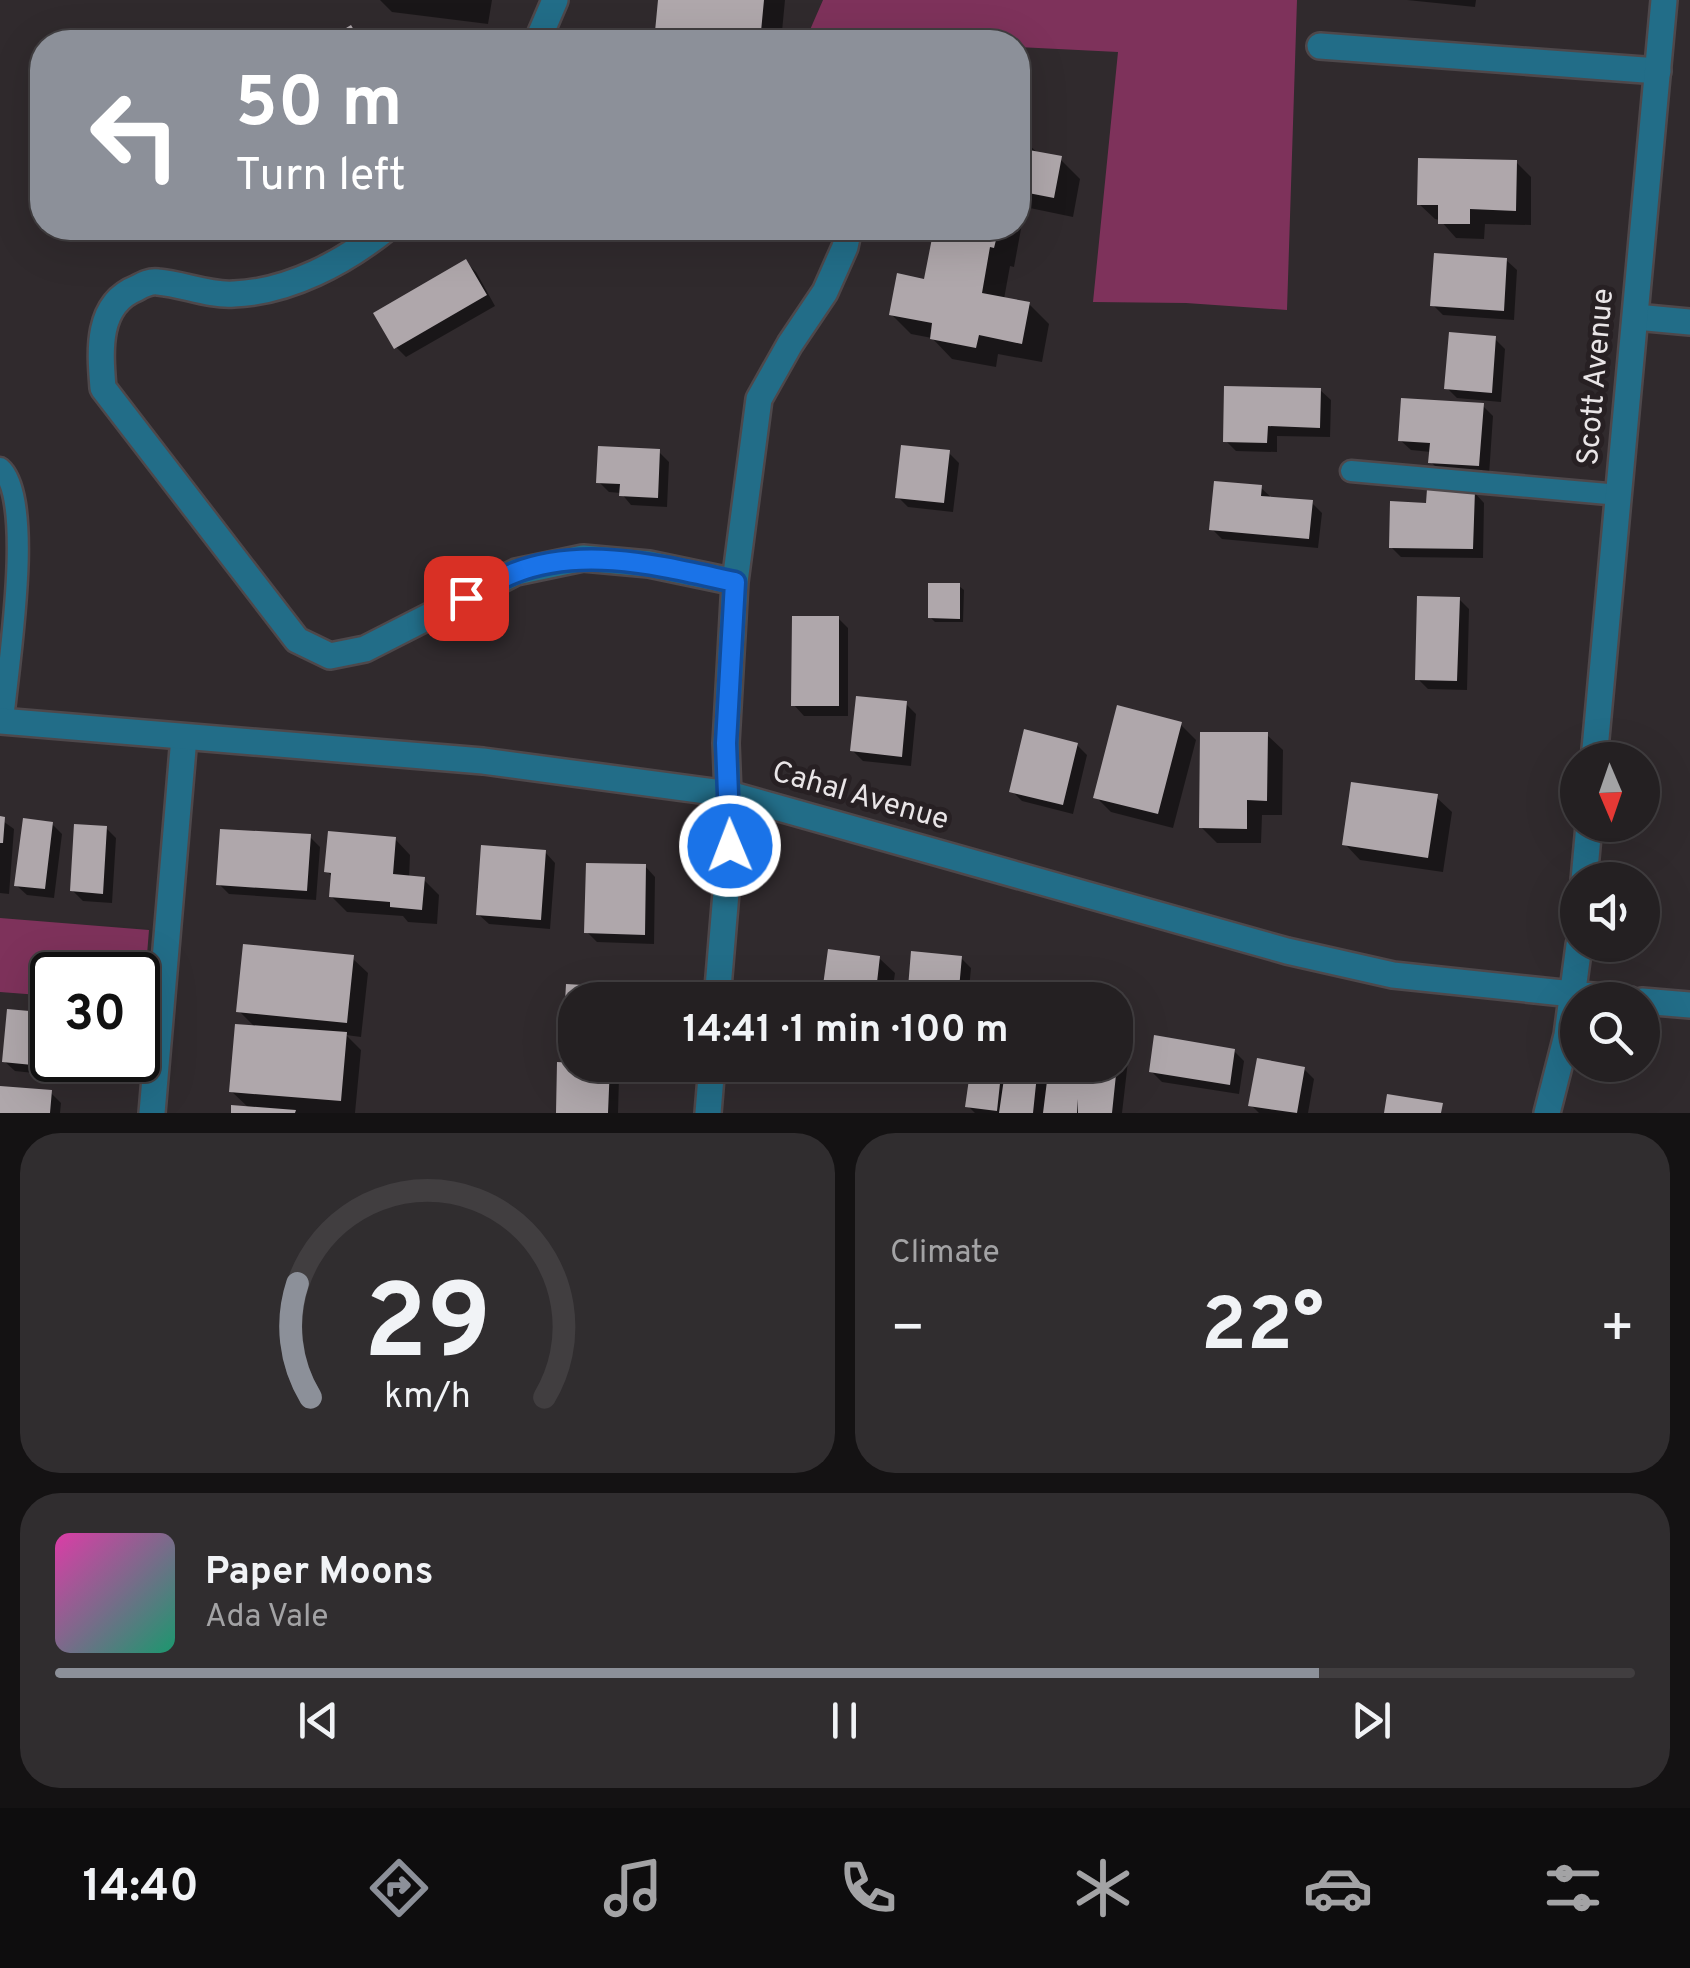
<!DOCTYPE html>
<meta charset="utf-8">
<style>
:root{--surface:#242022;--page:#302d2f;--text:#f1f3f6;--muted:#a3a3a5;--line:#413e40;--accent:#8c9099}
body{margin:0;font-family:Overpass,sans-serif;background:var(--page);color:var(--text);height:100vh;display:flex;flex-direction:column;font-size:38px;white-space:nowrap}
*{box-sizing:border-box;margin:0}
p{font-size:32px;color:var(--muted)}
.icon{flex:none;width:55px;height:55px;fill:none;stroke:currentColor;stroke-width:2;stroke-linecap:round;stroke-linejoin:round}
.map{position:relative;height:1113px;overflow:hidden}
.details{display:flex;flex-direction:column;gap:20px;padding:20px;background:#141213;flex:1}
.details>*{flex:none}
.hud{position:absolute;left:30px;top:30px;width:1000px;height:210px;border-radius:40px;box-shadow:0 10px 40px #0002,0 0 0 2px var(--line);background:#8c9099;color:#fff;overflow:hidden}
.needle{width:65px;rotate:178deg}
.buttons{position:absolute;left:1560px;top:742px;display:grid;gap:20px}
.buttons a{display:grid;place-items:center;width:100px;height:100px;border-radius:50%;background:var(--surface);box-shadow:0 10px 40px #0002,0 0 0 2px var(--line);font-size:50px}
.speed{position:absolute;left:30px;top:952px;display:flex;gap:20px;font-size:50px;font-weight:700;text-align:center}
.speed>*{display:grid;place-content:center;width:130px;height:130px;border-radius:50%;background:var(--surface);box-shadow:0 10px 40px #0002,0 0 0 2px var(--line);line-height:1}
.speed .limit{border:5px solid #111;border-radius:15px;background:#fff;color:#111}
.pin{position:absolute;display:grid;place-items:center;width:85px;height:85px;color:#fff;margin:-42px;border-radius:20px;box-shadow:0 5px 15px #0006}
.me{position:absolute;width:110px;margin:-55px;rotate:359deg;stroke-linejoin:round;filter:drop-shadow(0 0 8px #0008)}
.turn{display:flex;align-items:center;gap:35px;height:210px;padding:0 40px;font-size:45px}
.turn .icon{width:130px;height:130px;stroke-width:2.5}
.turn b{display:block;font-size:70px;line-height:85px}
.big{font-size:75px;font-weight:700;line-height:1.1}
.details .card{flex:1;display:flex;flex-direction:column;justify-content:center;gap:15px;min-width:0;padding:0 35px;border-radius:40px;background:var(--page)}
.details .dial{align-items:center;gap:0}
.dial svg{height:260px;overflow:visible;fill:none;stroke:var(--line);stroke-width:7;stroke-linecap:round;text-anchor:middle}
.dial text{fill:var(--text);stroke:none}
.song{display:flex;align-items:center;gap:30px}
.cover{width:120px;height:120px;border-radius:15px;background:linear-gradient(135deg,hsl(320 70% 55%),hsl(160 70% 35%))}
.played{height:10px;border-radius:5px;background:linear-gradient(90deg,var(--accent) 80%,var(--line) 80%)}
.keys{display:flex;justify-content:space-around;direction:ltr}
.heat{display:flex;justify-content:space-between;align-items:center;font-size:55px;direction:ltr}
.details .tiles{flex:1;display:grid;gap:20px;grid-template-columns:1fr 1fr}
.card:last-child{grid-column:span 2}
.trip{position:absolute;left:558px;top:982px;width:575px;height:100px;border-radius:40px;background:var(--surface);box-shadow:0 10px 40px #0002,0 0 0 2px var(--line);font-weight:700;line-height:100px;text-align:center}
.menu{display:flex;height:160px;justify-content:space-around;align-items:center;background:#0e0d0e;color:var(--muted)}
.menu .icon{width:70px;height:70px}
.menu .on{color:var(--accent)}
.menu b{font-size:45px;color:var(--text)}
.map>svg:first-child{display:block}
</style>
<div class="map">
<svg width="1690" height="1113" viewBox="0 0 1690 1113">
<rect width="100%" height="100%" fill="#302a2d"/>
<!-- green -->
<path fill="#7e325b" d="M823 0H1297L1287 310 1186 303 1093 302 1118 52 1018 47V42L806 39Z
M0 918 149 930 143 1004 138 1003V975H52V996L0 992Z"/>
<!-- shadow -->
<path fill="#0007" d="M380 0H492L488 24 392 12Z
M660 0H785L781 42H656Z
M1407 0H1476L1475 7Z
M1018 135 1040 155 1060 159 1080 179 1073 217 1025 207 1014 267 1010 266 1004 299 1029 304 1049 324 1042 362 998 354 996 367 952 359 932 338 911 334 891 314 926 282 936 228H1018Z
M1516 162 1531 177V225L1485 224 1484 239 1456 238 1440 220 1435 219 1419 204Z
M1506 260 1517 270 1514 320 1443 315 1433 305Z
M466 262 476 272 495 306 406 357 396 347Z
M1495 339 1505 349 1501 402 1457 398 1447 388Z
M1320 390 1331 400 1330 437 1277 436V452L1236 451 1226 441Z
M1483 406 1493 416 1489 475 1441 472 1431 462V452L1411 450 1400 440Z
M659 452 669 462 667 507 631 505 621 493 609 492 599 482Z
M949 453 959 463 953 512 908 507 898 497Z
M1261 488 1273 499 1312 503 1322 513 1318 548 1222 539 1212 529Z
M1474 492 1484 503 1483 558 1401 557 1391 547 1429 505Z
M959 586 964 590 963 622H935L930 617Z
M1459 599 1469 609 1467 690 1428 689 1418 679Z
M838 618 848 628V716H804L794 705Z
M906 704 916 714 911 766 863 761 853 751Z
M1180 724 1196 740 1173 828 1111 812 1096 797Z
M1267 735 1283 750 1282 815H1262L1261 843H1217L1201 827Z
M1077 745 1087 755 1073 814 1022 801 1012 791Z
M1436 797 1452 812 1443 872 1360 860 1345 844Z
M0 819 14 829 9 894 0 893Z
M52 824 62 834 54 898 27 895 16 885Z
M106 828 116 838 112 903 83 901 72 890Z
M310 837 320 847 316 900 229 894 219 884Z
M395 839 410 855 409 878 423 879 439 895 437 924 408 922 403 916 347 912 331 896 333 878 327 871Z
M545 852 555 863 550 929 489 924 478 914Z
M645 866 655 877 654 944 597 942 587 932Z
M352 958 368 973 361 1037 346 1035 361 1050 355 1113H233V1108L250 1109 231 1091 256 1028 239 1011Z
M879 958 895 973 891 1000H824Z
M961 958 971 968 968 1000H909Z
M569 987 617 989 627 1000H575V1046L566 1037Z
M9 1011 52 1016V1060H64L62 1076 15 1071 4 1061Z
M1115 1024 1121 1025 1131 1035 1122 1113H975L968 1106 973 1065H1115Z
M1234 1051 1244 1061 1239 1094 1162 1082 1151 1071Z
M559 1065 609 1067 619 1077 618 1113H558Z
M821 1065H883L880 1082 832 1076Z
M1304 1069 1314 1079 1308 1113H1259L1251 1105Z
M2 1089 51 1093 61 1103 60 1113H0Z"/>
<!-- building -->
<path fill="#afa7ab" d="M658 0H764L760 42H654Z
M351 25 361 42H323Z
M1018 148 1062 156 1054 198 1018 191Z
M1418 158 1517 160 1516 211 1470 209V224H1438V205H1417Z
M934 228H999L994 248 990 247 982 293 1030 302 1022 344 979 335 976 348 930 339 932 323 889 315 897 273 924 279Z
M1434 253 1507 258 1504 311 1430 306Z
M466 259 487 295 394 349 373 313Z
M1449 332 1496 336 1492 393 1444 389Z
M1224 386 1321 388 1320 428 1268 426 1267 443 1223 442Z
M1401 398 1484 403 1479 466 1428 463 1430 443 1398 441Z
M901 445 950 450 944 503 895 498Z
M598 446 660 449 658 498 619 496 620 484 596 483Z
M1214 481 1262 485 1261 496 1313 500 1309 539 1209 530Z
M1427 489 1475 490 1473 549 1389 548 1390 501 1426 503Z
M928 583H960V619L928 618Z
M1417 596 1460 597 1457 681 1415 680Z
M792 616H839V706H791Z
M856 696 907 701 902 757 850 751Z
M1117 705 1182 722 1158 814 1093 798Z
M1024 729 1078 743 1063 805 1009 792Z
M1200 732H1268L1267 801 1247 800V829L1199 828Z
M1351 782 1438 794 1428 858 1342 845Z
M0 816 5 817 3 843H0Z
M23 818 53 822 45 889 14 886Z
M74 824 107 826 103 894 70 891Z
M220 829 311 834 307 891 216 885Z
M328 831 396 837 393 874 425 877 422 910 390 907V902L329 897 331 873 324 872Z
M481 845 546 850 541 920 476 915Z
M586 863 646 864 645 935 584 933Z
M243 944 354 955 347 1023 236 1012Z
M828 949 880 956 875 1000H821Z
M911 951 962 956 958 1000H907Z
M566 984 618 987 617 1000H575V1038H563Z
M770 989 809 995 808 1000H768Z
M7 1009 52 1013 53 1067 2 1062Z
M1115 1022 1122 1023 1118 1064H1115Z
M235 1024 347 1032 341 1101 229 1092Z
M1154 1035 1235 1049 1230 1085 1149 1072Z
M1257 1058 1305 1067 1297 1113 1248 1106Z
M557 1062 610 1065 608 1113H556Z
M971 1065H1002L997 1111 965 1107Z
M1006 1065H1038L1033 1113H999Z
M1049 1065H1117L1112 1113H1078V1099L1077 1113H1043Z
M0 1086 52 1090 50 1113H0Z
M1387 1094 1443 1103 1441 1113H1384Z
M231 1105 296 1110 295 1113H231Z"/>
<g fill="none" stroke-linecap="round" stroke-linejoin="round">
<!-- service casing -->
<g stroke="#4e484b" stroke-width="25">
<path id="service" d="M0 468C36 498 7 673 3 721
M1351 471 1619 495"/>
</g>
<!-- minor casing -->
<g stroke="#4e484b" stroke-width="30">
<path id="minor" d="M537 42 555 0
M1320 46 1658 71
M387 228C345 262 289 292 234 294 209 296 183 284 158 282 150 281 144 284 137 288 96 304 100 351 103 388L297 640 330 656 365 649 516 572 583 558 649 564 735 582
M1636 317 1690 322
M717 1000 730 845 726 743 735 582 759 399 790 344 825 292 845 247 849 228
M152 1113 184 737
M708 1113 712 1065"/>
</g>
<!-- tertiary casing -->
<g stroke="#4e484b" stroke-width="30">
<path id="tertiary" d="M0 721 483 761 729 794 1287 951 1393 975 1630 1000
M1594 760 1664 0
M1584 880 1589 825
M1642 1001 1690 1005
M1547 1113 1567 1035 1579 945"/>
</g>
<!-- service -->
<use href="#service" stroke="#226d88" stroke-width="20"/>
<!-- minor -->
<use href="#minor" stroke="#226d88" stroke-width="25"/>
<!-- tertiary -->
<use href="#tertiary" stroke="#226d88" stroke-width="25"/>
</g>
<g fill="none" stroke-linecap="round" stroke-linejoin="round">
<!-- route casing -->
<g stroke="#114b97" stroke-width="25">
<path id="route" d="M466 598C482 589 498 579 514 573 585 545 664 567 735 582L726 743 730 846"/>
</g>
<!-- route -->
<use href="#route" stroke="#1a73e8" stroke-width="18"/>
</g>
<g text-anchor="middle" dominant-baseline="central" stroke-width="10" stroke-linejoin="round" paint-order="stroke">
<!-- street labels -->
<g font-size="30" fill="#e9e5e7" stroke="#272023">
<text transform="translate(1597 377) rotate(-85)">Scott Avenue</text>
<text transform="translate(860 797) rotate(16)">Cahal Avenue</text>
</g>
</g>
</svg>
<div class="buttons">
<a><svg class="needle" viewBox="-14 -14 28 28"><path d="M0-13l5 13h-10z" fill="#e53935"/><path d="M0 13l5-13h-10z" fill="#a3a3a5"/></svg></a>
<a><svg class="icon" aria-label="sound" viewBox="0 0 24 24"><path d="M4 9h4l5-4v14l-5-4H4zM17 9q2 3 0 6"/></svg></a>
<a><svg class="icon" aria-label="search" viewBox="0 0 24 24"><circle cx="10" cy="10" r="6"/><path d="M15 15l6 6"/></svg></a>
</div>
<div class="speed"><div class="limit">30</div></div>
<div class="pin" style="left:466px;top:598px;background:#d93025"><svg class="icon" aria-label="arrive" viewBox="0 0 24 24"><path d="M6 21V4h12l-3 4 3 4H6"/></svg></div>
<svg class="me" style="left:730px;top:846px" viewBox="-20 -20 40 40"><circle r="17" fill="#1a73e8" stroke="#fff" stroke-width="3"/><path d="M0-11L8 9 0 5-8 9z" fill="#fff"/></svg>
<div class="trip">14:41 · 1 min · 100 m</div>
<div class="hud">
<div class="turn"><svg class="icon" aria-label="left" viewBox="0 0 24 24"><path d="M17 20v-9H6M10 6l-5 5 5 5"/></svg><div><b>50 m</b>Turn left</div></div>
</div>
</div>
<section class="details">
<div class="tiles">
<div class="card dial"><svg viewBox="0 0 100 80">
<path d="M14 69A42 42 0 1 1 86 69"/>
<path d="M14 69A42 42 0 0 1 10 34" stroke="#8c9099"/>
<text x="50" y="56" font-size="32" font-weight="700">29</text>
<text x="50" y="72" font-size="11">km/h</text>
</svg></div>
<div class="card"><p>Climate</p>
<div class="heat"><a>−</a><b class="big">22°</b><a>+</a></div>
</div>
<div class="card">
<div class="song"><i class="cover"></i><div><b>Paper Moons</b><p>Ada Vale</p></div></div>
<div class="played"></div>
<div class="keys"><svg class="icon" aria-label="previous" viewBox="0 0 24 24"><path d="M18 5L8 12l10 7zM5 5v14"/></svg><svg class="icon" aria-label="pause" viewBox="0 0 24 24"><path d="M8 5v14M16 5v14"/></svg><svg class="icon" aria-label="next" viewBox="0 0 24 24"><path d="M6 5l10 7-10 7zM19 5v14"/></svg></div>
</div>
</div>
</section>
<nav class="menu">
<b>14:40</b>
<svg class="icon on" aria-label="directions" viewBox="0 0 24 24"><path d="M12 3l9 9-9 9-9-9zM9 14v-3h6M13 9l2 2-2 2"/></svg>
<svg class="icon" aria-label="music" viewBox="0 0 24 24"><path d="M9 18V5l10-2v13"/><circle cx="6" cy="18" r="3"/><circle cx="16" cy="16" r="3"/></svg>
<svg class="icon" aria-label="phone" viewBox="0 0 24 24"><path d="M5 4h4l2 5-3 2q2 4 5 5l2-3 5 2v4C11 20 4 13 5 4z"/></svg>
<svg class="icon" aria-label="climate" viewBox="0 0 24 24"><path d="M12 3v18M4 7l16 10M4 17L20 7"/></svg>
<svg class="icon" aria-label="car" viewBox="0 0 24 24"><path d="M5 17H2v-5l4-1 3-4h7l3 4 3 1v5h-3M9 17h6M6 11h13"/><circle cx="7" cy="17" r="2"/><circle cx="17" cy="17" r="2"/></svg>
<svg class="icon" aria-label="filters" viewBox="0 0 24 24"><path d="M4 7h16M4 17h16"/><circle cx="9" cy="7" r="2"/><circle cx="15" cy="17" r="2"/></svg>
</nav>
